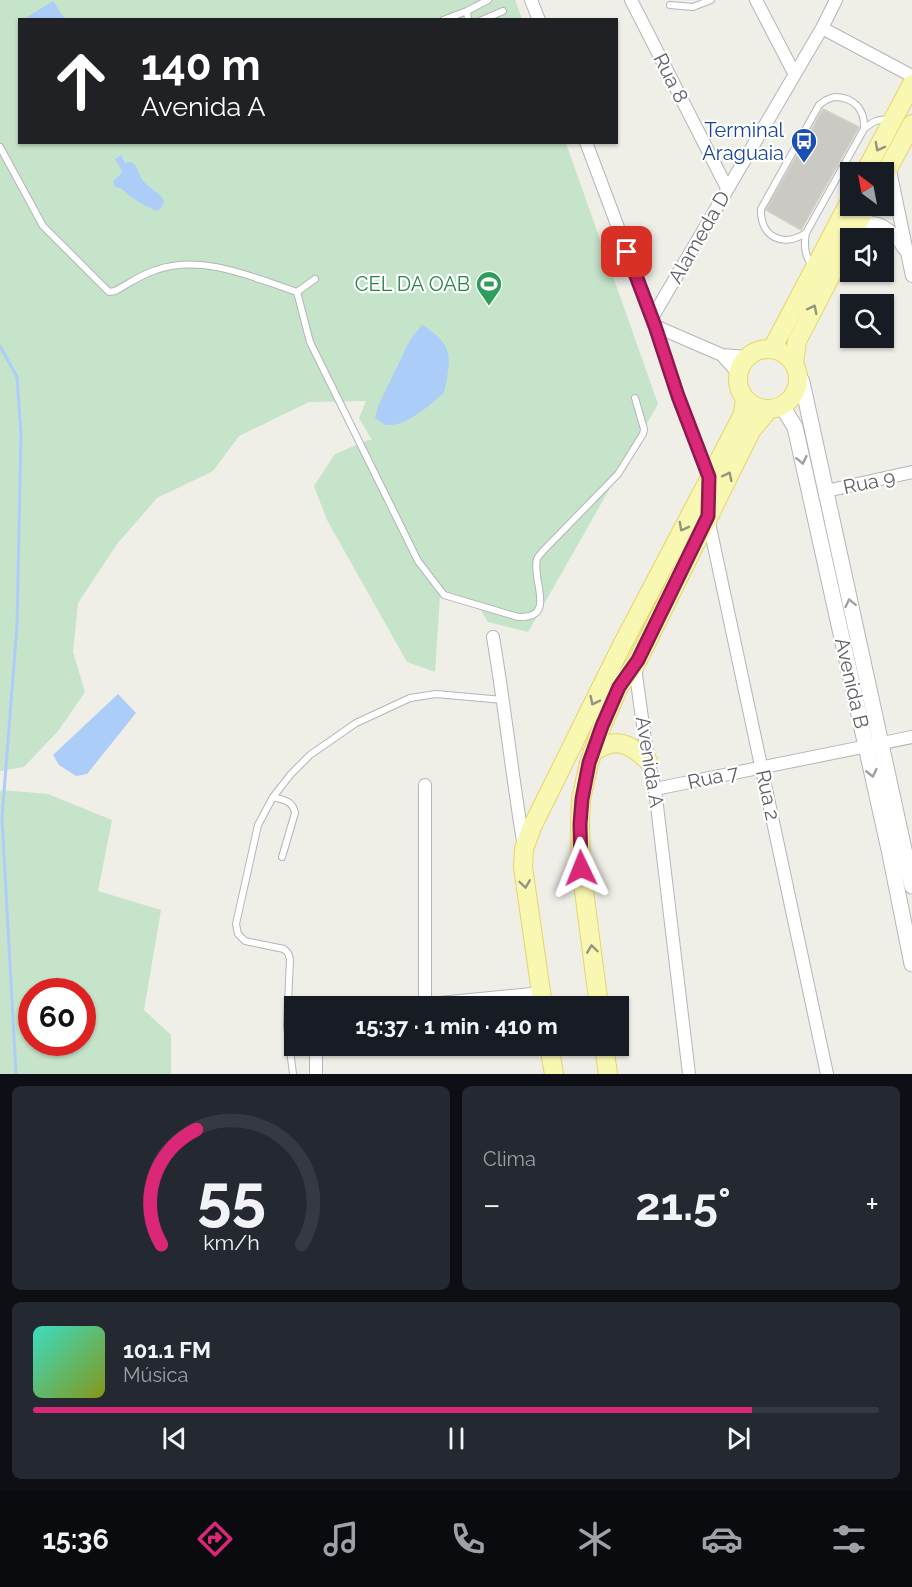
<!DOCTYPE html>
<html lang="pt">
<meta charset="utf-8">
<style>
:root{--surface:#171b24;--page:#242831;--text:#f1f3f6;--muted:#9ea1a6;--line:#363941;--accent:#db2777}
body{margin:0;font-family:Raleway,sans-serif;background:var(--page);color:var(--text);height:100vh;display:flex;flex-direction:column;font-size:22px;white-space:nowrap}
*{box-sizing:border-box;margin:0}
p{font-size:20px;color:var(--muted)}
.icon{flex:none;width:33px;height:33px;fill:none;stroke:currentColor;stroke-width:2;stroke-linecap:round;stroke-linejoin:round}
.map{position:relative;height:1074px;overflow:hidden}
.sheet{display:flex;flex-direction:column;gap:12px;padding:12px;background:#0d0f14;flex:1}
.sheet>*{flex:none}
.top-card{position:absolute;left:18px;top:18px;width:600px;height:126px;border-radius:0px;box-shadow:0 2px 4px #0004;background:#202124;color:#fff;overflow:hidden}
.needle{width:39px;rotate:328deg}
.buttons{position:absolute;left:840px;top:162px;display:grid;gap:12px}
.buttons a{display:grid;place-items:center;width:54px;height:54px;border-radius:0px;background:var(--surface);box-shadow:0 2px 4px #0004;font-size:30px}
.speed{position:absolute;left:18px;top:978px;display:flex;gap:12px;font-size:30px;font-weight:700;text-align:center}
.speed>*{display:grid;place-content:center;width:78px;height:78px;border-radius:50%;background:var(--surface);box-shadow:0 2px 4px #0004;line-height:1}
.speed .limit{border:9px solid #d22;background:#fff;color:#111}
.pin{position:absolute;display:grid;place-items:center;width:51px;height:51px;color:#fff;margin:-26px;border-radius:12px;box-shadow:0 3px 9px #0006}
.me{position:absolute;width:66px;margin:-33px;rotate:358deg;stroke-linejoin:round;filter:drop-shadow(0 0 4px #0008)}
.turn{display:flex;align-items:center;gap:21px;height:126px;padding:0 24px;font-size:27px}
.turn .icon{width:78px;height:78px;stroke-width:2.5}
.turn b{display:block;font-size:42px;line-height:51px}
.big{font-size:45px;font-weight:700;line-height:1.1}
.sheet .card{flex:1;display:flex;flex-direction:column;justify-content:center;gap:9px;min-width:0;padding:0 21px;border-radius:9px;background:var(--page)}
.sheet .dial{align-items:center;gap:0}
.dial svg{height:156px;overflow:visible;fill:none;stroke:var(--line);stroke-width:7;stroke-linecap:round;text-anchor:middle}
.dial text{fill:var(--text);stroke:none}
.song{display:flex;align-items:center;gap:18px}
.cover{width:72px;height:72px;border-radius:9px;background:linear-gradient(135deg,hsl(170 70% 55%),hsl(70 70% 35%))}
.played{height:6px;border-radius:3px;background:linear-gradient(90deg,var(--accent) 85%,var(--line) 85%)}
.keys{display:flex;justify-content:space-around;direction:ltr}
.heat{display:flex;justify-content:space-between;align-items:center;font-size:33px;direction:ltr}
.sheet .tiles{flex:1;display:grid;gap:12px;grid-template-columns:1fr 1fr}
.card:last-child{grid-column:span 2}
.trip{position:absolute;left:284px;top:996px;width:345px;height:60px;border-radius:0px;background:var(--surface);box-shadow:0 2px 4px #0004;font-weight:700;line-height:60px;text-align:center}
.tab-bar{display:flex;height:96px;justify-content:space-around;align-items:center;background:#090b0e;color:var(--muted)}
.tab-bar .icon{width:42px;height:42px}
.tab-bar .active{color:var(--accent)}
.tab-bar b{font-size:27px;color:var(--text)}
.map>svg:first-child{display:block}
</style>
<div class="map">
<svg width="912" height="1074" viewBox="0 0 912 1074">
<rect width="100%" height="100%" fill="#efeee7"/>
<!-- green -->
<path fill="#c5e4ca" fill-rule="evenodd" d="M0 0H515L522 19 20 20V142L566 143 658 404 528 632 488 622 477 604 440 595 435 672 407 662 327 520 314 486 335 454 368 440H372L359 418 366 401 309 402 239 436 213 471 157 498 117 544 78 603 73 652 85 692 58 731 24 767 0 771Z
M2 790 48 794 112 820 98 891 161 910 144 1010 171 1035V1074H0V792ZM32 992H82V1042H32Z"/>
<!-- water -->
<path fill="#adcdf9" d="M53 1 65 19H24Z
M121 155 125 163C130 162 131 161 135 165 139 171 140 178 145 183 152 190 160 192 164 201L162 207 157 211C148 208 140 202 131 197 125 192 123 188 115 187L113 181 120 175 122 171 115 159Z
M422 325C455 345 451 359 444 393 429 405 404 430 383 424 383 423 376 418 375 418L378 406 410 340Z
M118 694 136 713 87 774 76 776 59 765 53 755Z"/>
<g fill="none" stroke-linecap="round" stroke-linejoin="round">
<!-- stream -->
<path stroke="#adcdf9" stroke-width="3" d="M0 346 17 377 21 434 17 626 2 818 16 1074"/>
</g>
<!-- building -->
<path fill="#cbc9c3" stroke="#d3d1c5" stroke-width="1.5" d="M823 109 859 127 801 230 766 210Z"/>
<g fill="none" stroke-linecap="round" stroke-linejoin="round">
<!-- service casing -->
<g stroke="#b4b5ba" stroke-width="8">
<path id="service" d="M670 5 693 7 711 0
M467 11 468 20
M443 20 467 11 488 0
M482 20 503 11
M834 97C854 97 865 109 864 129L806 233C783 248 760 237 761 209L819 105 826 100Z
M864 129C872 122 879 118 890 120
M0 147 43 226 109 292 115 291C128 284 142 274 156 270 203 254 252 277 297 292L315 279
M806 233C804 244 804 257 813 266
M297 292 310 342 418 561 444 595 518 617C558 619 531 580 537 559 538 556 541 554 543 551L618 474 643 434 644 429 635 398
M273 797C284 800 293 801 295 813L282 857
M287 1026 293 1074
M294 1027 287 1026 290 959 288 953 284 949 245 941 238 934 236 924 258 825 273 797 291 774 310 755 356 723 410 698 436 694 503 700"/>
</g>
<!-- minor casing -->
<g stroke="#b4b5ba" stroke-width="14">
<path id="minor" d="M531 0 539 20
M631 0 727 188
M756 0 794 73
M822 28 912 76
M586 142 652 318 678 396 709 478V483
M889 166 912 276
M855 230C875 213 894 231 904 249
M652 318 822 28 836 0
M655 326 722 355 747 357
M722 355 738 373
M826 491 912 472
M708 518 827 1074
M493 637C505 707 512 777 524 847
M637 662 636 675 648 761 655 789 689 1074
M425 785V1005
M655 789 912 737
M409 1006 541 993
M316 1074V1046"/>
</g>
<!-- tertiary casing -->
<g stroke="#b4b5ba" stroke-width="17">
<path id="tertiary" d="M797 373 802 382 912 886
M782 406 795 427 890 854 912 964"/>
</g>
<!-- primary casing -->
<g stroke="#e7d568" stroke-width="20">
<path id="primary" d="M865 172 912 84
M884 176 912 124
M738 379a30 30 0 1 1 60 0a30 30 0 1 1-60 0Z
M772 349 850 201
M794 363 797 341 867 206
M592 753C615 736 630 743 648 761
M543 1006 523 867 524 849 532 827 621 647 738 424 743 414 745 399
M599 1006 581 868 580 824 581 799 589 763 602 726 619 687 638 660 751 431 769 409
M549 1046 554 1074
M604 1046 608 1074"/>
</g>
<!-- service -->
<use href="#service" stroke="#fff" stroke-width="6"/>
<!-- minor -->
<use href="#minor" stroke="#fff" stroke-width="12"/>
<!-- tertiary -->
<use href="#tertiary" stroke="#fff" stroke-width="15"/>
<!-- primary -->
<use href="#primary" stroke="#f9f8b2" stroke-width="18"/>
</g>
<!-- one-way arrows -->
<defs><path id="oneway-chevron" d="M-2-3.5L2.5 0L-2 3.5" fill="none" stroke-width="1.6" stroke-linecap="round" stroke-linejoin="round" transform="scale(1.5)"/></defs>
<g stroke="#949581">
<use href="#oneway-chevron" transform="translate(879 147) rotate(118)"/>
<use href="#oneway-chevron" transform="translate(813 309) rotate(-63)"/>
<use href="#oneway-chevron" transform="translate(728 476) rotate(-63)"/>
<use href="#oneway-chevron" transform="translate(683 527) rotate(118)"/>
<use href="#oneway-chevron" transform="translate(594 701) rotate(116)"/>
<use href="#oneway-chevron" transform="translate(525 884) rotate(82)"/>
<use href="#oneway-chevron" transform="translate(592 949) rotate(-98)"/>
</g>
<g stroke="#9ea0a3">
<use href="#oneway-chevron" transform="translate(802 460) rotate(78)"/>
<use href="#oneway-chevron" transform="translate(850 603) rotate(-102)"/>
<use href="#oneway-chevron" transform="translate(872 773) rotate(77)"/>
</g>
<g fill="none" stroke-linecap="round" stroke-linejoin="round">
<!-- route casing -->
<g stroke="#8e194d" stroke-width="15">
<path id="route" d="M581 868 580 824 582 799 589 763 602 726 619 687 638 660 708 516 709 477 678 396 655 326 627 252"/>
</g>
<!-- route -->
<use href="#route" stroke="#db2777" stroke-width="10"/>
</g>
<!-- icons -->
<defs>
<g id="bus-pin" transform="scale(1.35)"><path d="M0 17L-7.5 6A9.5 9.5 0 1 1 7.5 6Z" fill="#1a4fb4" stroke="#fff"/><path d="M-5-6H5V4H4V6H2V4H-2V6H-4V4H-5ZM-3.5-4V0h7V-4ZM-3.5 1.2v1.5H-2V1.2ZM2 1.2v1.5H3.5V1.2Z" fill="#fff"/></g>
<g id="stadium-pin" transform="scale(1.35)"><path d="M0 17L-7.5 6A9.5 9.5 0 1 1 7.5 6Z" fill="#2e9e5b" stroke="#fff"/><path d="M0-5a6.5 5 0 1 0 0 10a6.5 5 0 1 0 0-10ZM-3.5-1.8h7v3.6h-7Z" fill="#fff"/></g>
</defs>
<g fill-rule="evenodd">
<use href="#bus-pin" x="804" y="141"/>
<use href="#stadium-pin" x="489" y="284"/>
</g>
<g text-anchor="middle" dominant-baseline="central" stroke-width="4.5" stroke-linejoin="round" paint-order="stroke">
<!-- street labels -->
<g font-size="20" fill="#5e6066" stroke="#fff">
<text transform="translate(671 78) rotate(63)">Rua 8</text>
<text transform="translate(699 237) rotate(-60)">Alameda D</text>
<text transform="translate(869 482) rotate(-12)">Rua 9</text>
<text transform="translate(852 683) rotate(77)">Avenida B</text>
<text transform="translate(650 762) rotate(81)">Avenida A</text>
<text transform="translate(713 777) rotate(-12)">Rua 7</text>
<text transform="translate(768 795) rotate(78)">Rua 2</text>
</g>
<!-- transit labels -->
<g font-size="20" fill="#164399" stroke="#fff" text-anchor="end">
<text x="784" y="130">Terminal<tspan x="784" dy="23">Araguaia</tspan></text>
</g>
<!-- leisure labels -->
<g font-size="20" fill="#27864d" stroke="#fff" text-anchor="end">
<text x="470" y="284">CEL DA OAB</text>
</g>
</g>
</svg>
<div class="buttons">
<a><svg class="needle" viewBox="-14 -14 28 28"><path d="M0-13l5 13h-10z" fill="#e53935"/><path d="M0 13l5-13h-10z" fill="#9ea1a6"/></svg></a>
<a><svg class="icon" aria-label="sound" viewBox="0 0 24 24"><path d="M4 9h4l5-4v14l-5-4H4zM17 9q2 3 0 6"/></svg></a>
<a><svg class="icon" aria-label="search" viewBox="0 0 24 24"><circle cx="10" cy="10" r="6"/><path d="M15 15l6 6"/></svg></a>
</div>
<div class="speed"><div class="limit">60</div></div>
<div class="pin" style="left:627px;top:252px;background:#d93025"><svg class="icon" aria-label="arrive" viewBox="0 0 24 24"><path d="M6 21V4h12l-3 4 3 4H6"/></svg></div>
<svg class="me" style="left:581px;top:868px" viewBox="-20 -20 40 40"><path d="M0-17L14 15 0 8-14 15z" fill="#db2777" stroke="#fff" stroke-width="4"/></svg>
<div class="trip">15:37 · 1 min · 410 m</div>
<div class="top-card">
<div class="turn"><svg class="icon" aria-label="ahead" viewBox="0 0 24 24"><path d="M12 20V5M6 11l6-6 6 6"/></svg><div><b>140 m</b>Avenida A</div></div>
</div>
</div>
<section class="sheet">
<div class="tiles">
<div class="card dial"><svg viewBox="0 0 100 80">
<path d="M14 69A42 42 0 1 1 86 69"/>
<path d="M14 69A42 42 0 0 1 32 10" stroke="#db2777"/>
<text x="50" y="56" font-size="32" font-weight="700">55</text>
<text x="50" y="72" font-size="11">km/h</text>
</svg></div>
<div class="card"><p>Clima</p>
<div class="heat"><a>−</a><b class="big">21.5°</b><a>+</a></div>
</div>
<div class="card">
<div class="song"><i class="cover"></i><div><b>101.1 FM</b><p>Música</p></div></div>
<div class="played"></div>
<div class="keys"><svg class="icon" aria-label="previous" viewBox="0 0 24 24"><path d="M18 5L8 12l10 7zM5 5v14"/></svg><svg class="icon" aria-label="pause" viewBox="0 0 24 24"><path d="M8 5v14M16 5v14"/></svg><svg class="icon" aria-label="next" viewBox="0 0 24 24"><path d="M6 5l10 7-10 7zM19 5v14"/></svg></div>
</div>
</div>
</section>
<nav class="tab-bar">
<b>15:36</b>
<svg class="icon active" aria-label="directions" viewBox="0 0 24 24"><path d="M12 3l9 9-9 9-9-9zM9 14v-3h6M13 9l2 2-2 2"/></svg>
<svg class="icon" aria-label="music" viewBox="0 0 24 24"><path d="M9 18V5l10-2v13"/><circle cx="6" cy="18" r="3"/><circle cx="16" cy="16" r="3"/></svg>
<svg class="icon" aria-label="phone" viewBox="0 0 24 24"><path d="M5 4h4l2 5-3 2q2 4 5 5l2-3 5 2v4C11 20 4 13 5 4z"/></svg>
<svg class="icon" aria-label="climate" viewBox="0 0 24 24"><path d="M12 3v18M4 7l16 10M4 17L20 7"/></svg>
<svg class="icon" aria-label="car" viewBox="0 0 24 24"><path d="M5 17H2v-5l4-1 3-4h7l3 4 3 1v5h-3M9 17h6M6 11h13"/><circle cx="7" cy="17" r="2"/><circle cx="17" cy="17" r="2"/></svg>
<svg class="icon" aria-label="filters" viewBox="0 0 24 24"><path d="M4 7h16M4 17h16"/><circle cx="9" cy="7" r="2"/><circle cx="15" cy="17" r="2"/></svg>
</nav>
